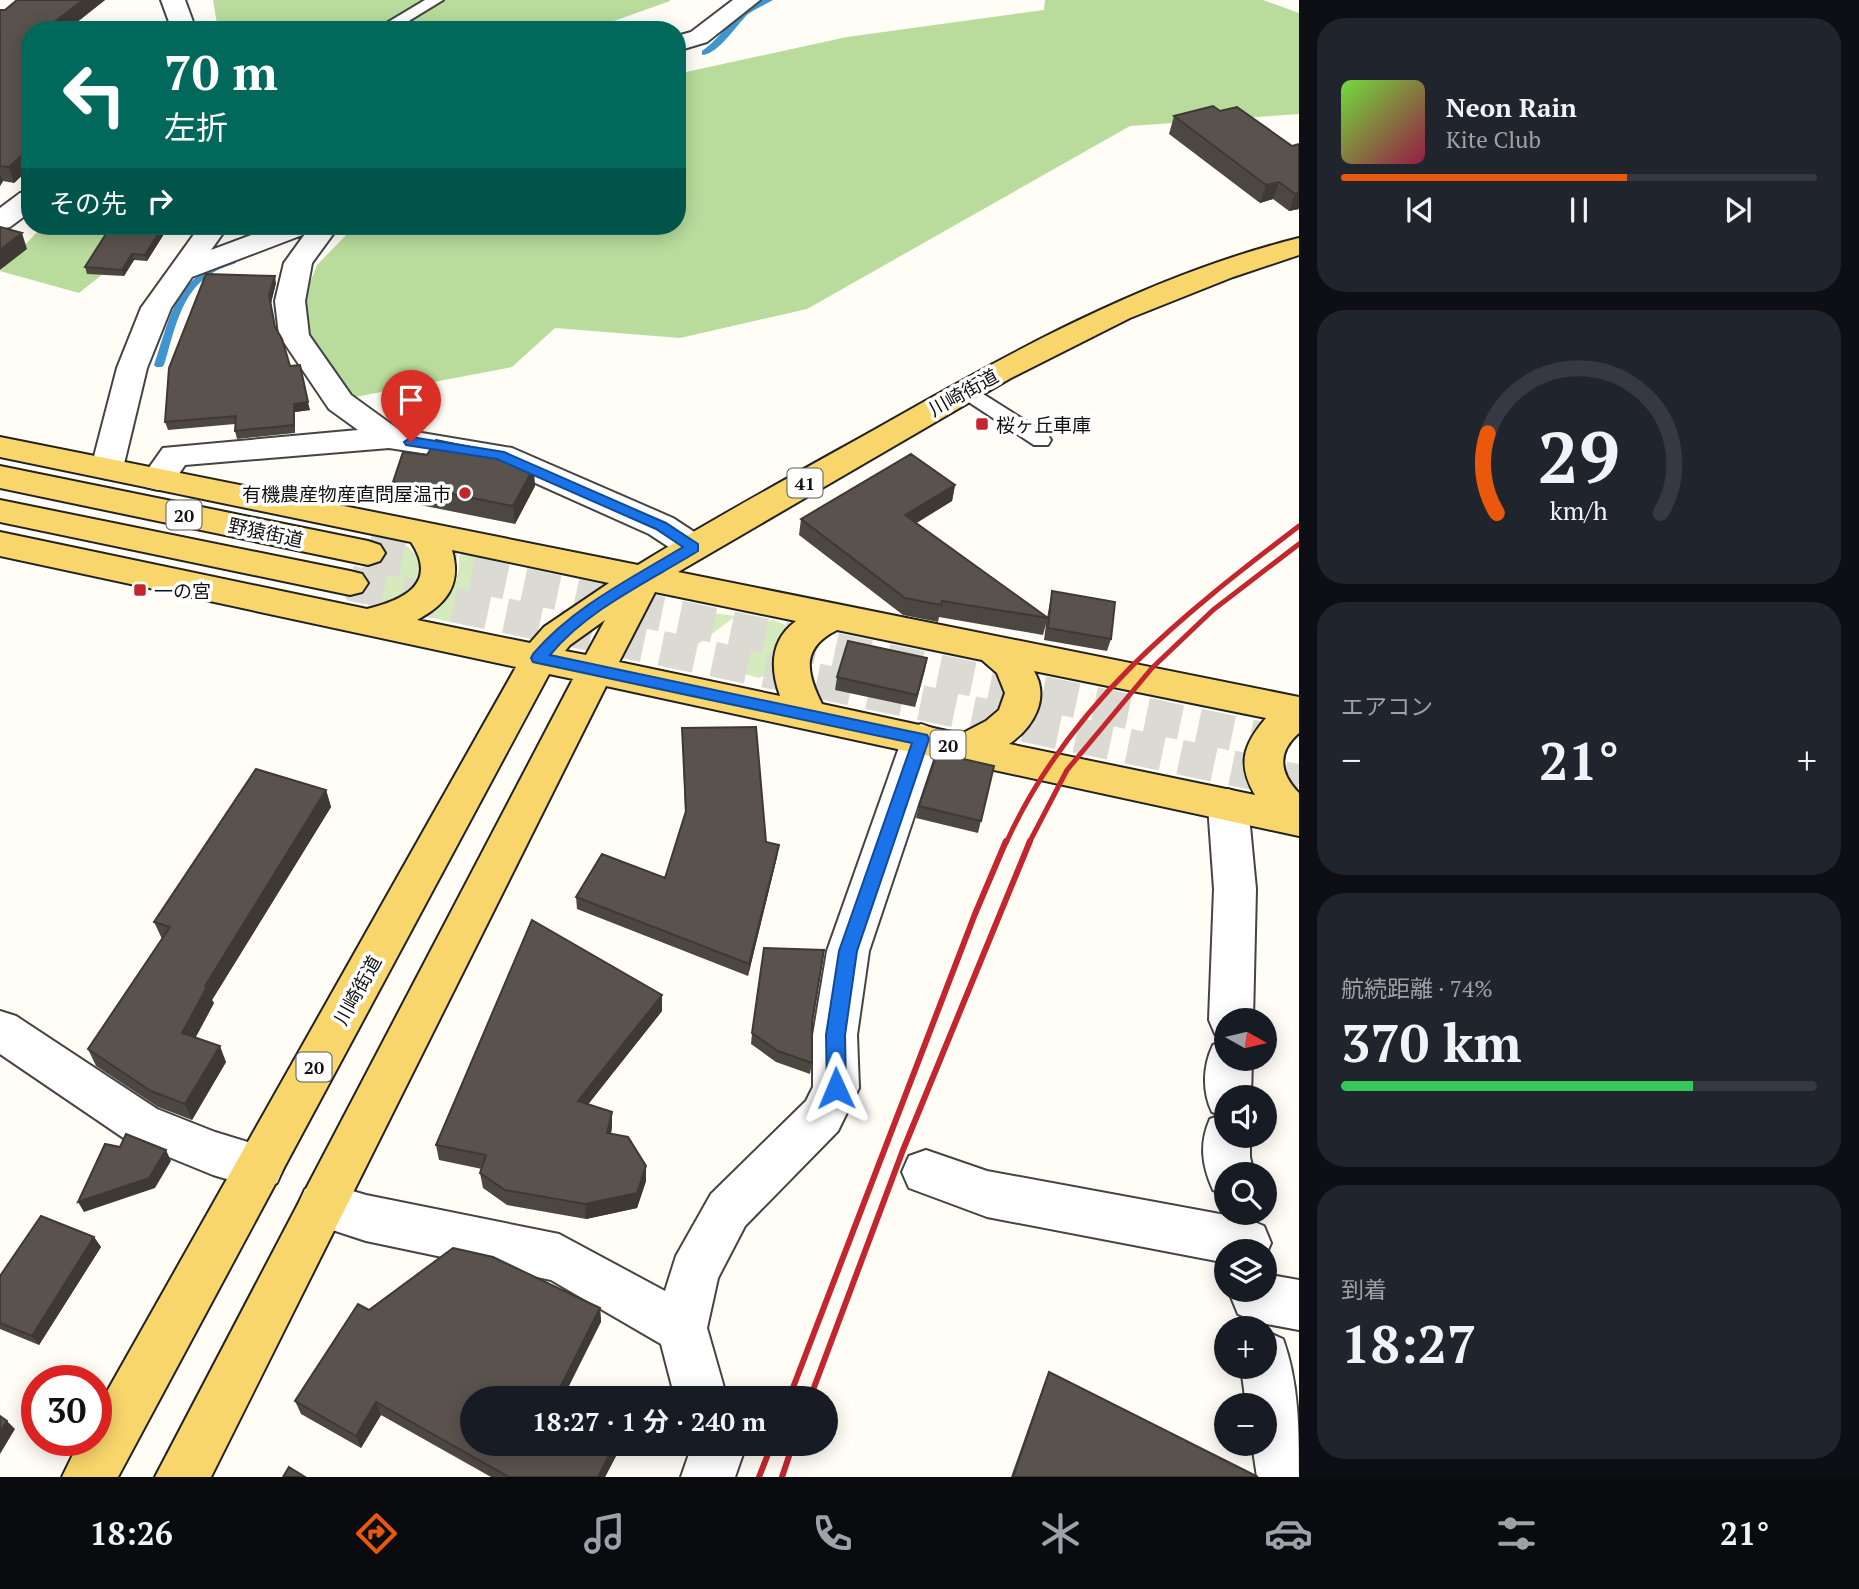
<!DOCTYPE html>
<html lang="ja">
<meta charset="utf-8">
<style>
:root{--surface:#171b24;--page:#20242c;--text:#f1f3f6;--muted:#9ea1a6;--line:#363941;--accent:#ea580c}
body{margin:0;font-family:"PT Serif","Noto Sans JP",serif;background:var(--page);color:var(--text);height:100vh;display:flex;flex-direction:column;font-size:26px;white-space:nowrap}
*{box-sizing:border-box;margin:0}
p{font-size:23px;color:var(--muted)}
.icon{flex:none;width:38px;height:38px;fill:none;stroke:currentColor;stroke-width:2;stroke-linecap:round;stroke-linejoin:round}
.map{position:relative;flex:1;overflow:hidden}
.sheet{display:flex;flex-direction:column;gap:18px;padding:18px;background:#0d0f14;width:560px}
.sheet>*{flex:none}
.banner{position:absolute;left:21px;top:21px;width:665px;height:214px;border-radius:28px;box-shadow:0 4px 18px #0003;background:#00695c;color:#fff;overflow:hidden}
.needle{width:46px;rotate:98deg}
.fabs{position:absolute;left:1214px;top:1008px;display:grid;gap:14px}
.fabs a{display:grid;place-items:center;width:63px;height:63px;border-radius:50%;background:var(--surface);box-shadow:0 4px 18px #0003;font-size:35px}
.speed{position:absolute;left:21px;top:1365px;display:flex;gap:14px;font-size:35px;font-weight:700;text-align:center}
.speed>*{display:grid;place-content:center;width:91px;height:91px;border-radius:50%;background:var(--surface);box-shadow:0 4px 18px #0003;line-height:1}
.speed .limit{border:10px solid #d22;background:#fff;color:#111}
.pin{position:absolute;display:grid;place-items:center;width:60px;height:60px;color:#fff;margin:-72px -30px;border-radius:50% 50% 50% 0;rotate:-45deg;box-shadow:0 0 7px #0007}
.pin .icon{rotate:45deg}
.me{position:absolute;width:77px;margin:-38px;rotate:359deg;stroke-linejoin:round;filter:drop-shadow(0 0 5px #0008)}
.turn{display:flex;align-items:center;gap:24px;height:147px;padding:0 28px;font-size:32px}
.turn .icon{width:91px;height:91px;stroke-width:2.5}
.turn b{display:block;font-size:49px;line-height:60px}
.then{display:flex;align-items:center;height:66px;padding:0 28px;background:#0003;gap:14px;font-size:26px}
.big{font-size:52px;font-weight:700;line-height:1.1}
.sheet .tile{flex:1;display:flex;flex-direction:column;justify-content:center;gap:10px;min-width:0;padding:0 24px;border-radius:28px;background:var(--page)}
.sheet .dial{align-items:center;gap:0}
.dial svg{height:182px;overflow:visible;fill:none;stroke:var(--line);stroke-width:7;stroke-linecap:round;text-anchor:middle}
.dial text{fill:var(--text);stroke:none}
.song{display:flex;align-items:center;gap:21px}
.cover{width:84px;height:84px;border-radius:10px;background:linear-gradient(135deg,hsl(100 70% 55%),hsl(340 70% 35%))}
.played{height:7px;border-radius:4px;background:linear-gradient(90deg,var(--accent) 60%,var(--line) 60%)}
.keys{display:flex;justify-content:space-around;direction:ltr}
.heat{display:flex;justify-content:space-between;align-items:center;font-size:38px;direction:ltr}
.charge{height:10px;border-radius:5px;background:linear-gradient(90deg,#34c759 74%,var(--line) 0)}
.trip{position:absolute;left:460px;top:1386px;width:378px;height:70px;border-radius:35px;background:var(--surface);box-shadow:0 4px 18px #0003;font-weight:700;line-height:70px;text-align:center}
.tab-bar{display:flex;height:112px;justify-content:space-around;align-items:center;background:#090b0e;color:var(--muted)}
.tab-bar .icon{width:49px;height:49px}
.tab-bar .active{color:var(--accent)}
.tab-bar b{font-size:32px;color:var(--text)}
main{display:flex;flex:1;min-height:0}
.map>svg:first-child{display:block}
</style>
<main>
<div class="map">
<svg width="1299" height="1477" viewBox="0 0 1299 1477">
<rect width="100%" height="100%" fill="#fffdf5"/>
<!-- green -->
<path fill="#d5ebbd" d="M380 539 407 546 420 559V579C393 608 381 606 344 598Z
M463 553 510 565 450 622 430 617 427 613C450 596 460 587 459 556Z
M713 613 736 616 697 645C697 630 699 620 713 613Z
M772 619 787 626 776 644 770 674 759 678 714 666 715 662Z"/>
<!-- forest -->
<path fill="#b9dc9c" d="M213 0H670V1L589 30H218Z
M1045 0H1263L1299 13V114L1130 126 807 309 680 338 555 328 512 367 350 398 316 354 300 308 317 265 355 226H677V98L684 92 677 89V74L847 37 1044 10Z
M43 226H163L79 293 0 271Z"/>
<g fill="none" stroke-linecap="round" stroke-linejoin="round">
<!-- stream -->
<path fill="#3f96cf" fill-rule="evenodd" d="M762 0H773C765 5 756 8 748 14 736 25 719 54 702 55V51C724 35 737 10 762 0Z
M233 258 236 259V263C228 266 218 269 211 274 180 293 174 333 164 365L162 367H156L154 365C172 313 174 277 233 258Z"/>
<!-- primary-tunnel -->
<path stroke="#dbdad3" stroke-width="35" stroke-dasharray="35 18" stroke-linecap="butt" d="M368 553 1299 747
M350 583 1299 782"/>
<!-- service casing -->
<g stroke="#444" stroke-width="4">
<path id="service" d="M425 0H443L394 30H375Z
M965 385 972 387 1048 435 1051 440 1048 445H1034L958 395 955 391 958 387Z"/>
</g>
<!-- minor casing -->
<g stroke="#444" stroke-width="4">
<path id="minor" d="M161 0H185L196 30H172Z
M733 0H760L707 42 677 51V36L691 32Z
M30 191V212L10 227 0 229V208L20 193Z
M200 226H228L211 250 275 226H339L312 263 305 301 309 335 351 395 398 429 512 448 673 518 705 539 710 547 705 555 693 559 681 555 649 534 493 464 389 448 185 465 170 487 158 490 146 487 141 479 163 448 358 430 329 409 279 335 275 301 284 263 305 234 192 277 171 308 147 368 123 468 119 475 107 479 95 475 91 468 117 368 141 308Z
M921 724 935 729 940 739 869 951 857 1035 859 1088 838 1131 745 1226 718 1278 707 1328 727 1398H675L661 1344 551 1280 366 1241 305 1221 298 1205 305 1189 322 1182 366 1195 559 1234 665 1291 676 1256 711 1194 806 1101 813 1087V1035L827 951 902 739 907 729Z
M1228 789 1242 794 1248 805 1256 889 1253 1020H1227V1038L1215 1034 1209 1020 1214 889 1208 805 1214 794Z
M0 1011 16 1016 157 1109 215 1132 277 1151 284 1167 277 1183 260 1189 213 1175 125 1139 0 1054Z
M1227 1040V1059H1252L1251 1097H1227V1136H1250V1157L1254 1174H1227V1195L1213 1190C1202 1165 1199 1144 1210 1119L1221 1115 1212 1112C1202 1091 1203 1066 1213 1045Z
M926 1150 987 1171 1247 1219 1264 1226 1271 1243 1265 1257V1251H1227V1263L987 1217 909 1188 902 1172 909 1156Z
M1265 1274 1299 1280V1330L1256 1322 1238 1314 1231 1297 1234 1290H1265Z
M1265 1331 1283 1339C1299 1383 1299 1430 1299 1477H1257L1252 1444H1265V1405H1246L1241 1367H1265Z
M686 1444H739L743 1454 735 1477H681L689 1454Z"/>
</g>
<!-- primary casing -->
<g stroke="#222" stroke-width="4">
<path id="primary" d="M1299 238V255L1233 277 1130 318 1011 378 678 572 1299 697V733C1277 752 1279 773 1299 793V836L606 686 211 1477H155L573 679 549 674 118 1477H62L80 1440H96V1411L516 667 0 556V532L367 609C403 600 439 584 411 542L0 457V437L638 565C716 517 795 474 874 430 1007 354 1149 275 1299 238ZM452 550 609 583 544 627 530 643 417 620C447 604 462 584 452 550ZM655 592 796 621C770 640 770 668 780 696L619 662ZM605 620 586 655 565 651 570 645ZM837 630 982 660 997 673 1005 693 999 710 986 721 961 734 822 704C806 672 801 648 837 630ZM1034 671 1266 718C1243 745 1237 764 1255 795L1009 744C1034 727 1050 698 1034 671Z
M0 466 368 541 380 545 385 553 380 561 368 565 0 488Z
M0 500 350 571 362 574 368 583 362 592 350 595 0 522Z"/>
</g>
<!-- service -->
<use href="#service" fill="#fff" fill-rule="evenodd"/>
<!-- minor -->
<use href="#minor" fill="#fff" fill-rule="evenodd"/>
<!-- primary -->
<use href="#primary" fill="#f9d66b" fill-rule="evenodd"/>
<!-- rail-far1 -->
<path stroke="#c4262e" stroke-width="5" d="M1006 843C1069 704 1181 616 1299 526
M1029 843 1067 770 1152 668 1213 610 1299 544"/>
<!-- rail -->
<path stroke="#c4262e" stroke-width="6" d="M789 1398 975 914 1006 841
M810 1398 903 1150 1030 841
M759 1477 772 1444
M782 1477 793 1444"/>
</g>
<!-- wall -->
<path fill="#4d4742" d="M17 0H105L67 30H30V168L14 183 3 181 0 186V10H5Z
M1220 111 1292 146 1299 144V209L1289 211 1273 199 1260 203 1169 134 1174 116Z
M111 226H169L147 261 134 260 124 276 87 274 85 267Z
M276 283 271 303 275 328 290 366 310 410 295 412V433L237 439 235 431V424L168 430 165 422Z
M427 455 518 460V464L535 486 515 524 395 500 393 482Z
M955 485 952 501 916 523 1047 618 1052 591 1111 639 1107 651 1044 640 1046 624 1043 635 939 617 938 622 903 615 799 535 801 519Z
M927 658 915 707 835 690 837 677Z
M682 728 766 842 779 845 777 857 748 976 577 909 576 897 665 878 685 813Z
M994 766 978 833 916 818 919 806Z
M326 790 331 807 212 1000 214 1003 195 1038 226 1062 192 1120 158 1107 96 1066 88 1049 162 939 154 922Z
M662 1011 588 1104 612 1112V1127L611 1134 646 1181 637 1208 586 1219 507 1205 483 1188 480 1173 482 1169 439 1160 436 1145Z
M812 1025V1063L810 1074 776 1062 751 1044 752 1033Z
M94 1237 101 1247 39 1345 0 1329V1276Z
M600 1308 601 1322 472 1398 616 1456 605 1477H491L381 1415 361 1448 301 1414 295 1401 369 1310Z
M1049 1372 1258 1477H1011L1045 1381Z"/>
<!-- shaded-wall -->
<path fill="#3f3936" d="M83 0H105L67 30H44Z
M30 148V168L14 183 9 167Z
M0 173 3 181 0 186Z
M1279 182 1273 199 1260 203 1266 185Z
M1299 193V209L1289 211 1295 194Z
M163 226H169L147 261 145 255Z
M22 233 27 249 0 270V250Z
M132 254 134 260 124 276 122 270Z
M275 276 276 283 271 303 269 295Z
M308 402 310 410 295 412V433L294 425V404Z
M534 467 535 486 515 524 513 506Z
M955 485 952 501 902 532 905 515Z
M927 658 925 670 915 707 917 695Z
M326 790 331 807 212 1000 214 1003 189 1050 182 1033 205 986Z
M779 845 777 857 748 976 749 964Z
M662 995V1011L579 1116 578 1101Z
M220 1046 226 1062 192 1120 185 1104Z
M612 1112V1127L608 1148 607 1133Z
M166 1150 171 1161 155 1188 84 1212 78 1202Z
M646 1166V1181L637 1208 586 1219 585 1204Z
M94 1237 101 1247 39 1345 32 1336Z
M600 1308 601 1322 563 1398H555Z
M376 1402 381 1415 361 1448 356 1436Z
M7 1421 15 1429 0 1454V1432Z
M615 1444 616 1456 605 1477H598Z"/>
<!-- building -->
<path fill="#5a524d" stroke="#3f3936" stroke-width="2" d="M17 0H83L44 30H30V148L9 167 0 166V10H5Z
M1213 106 1220 111 1237 107 1292 146 1299 144V193L1295 194 1279 182 1266 185 1174 116Z
M111 226H163L145 255 132 254 122 270 85 267Z
M0 227 22 233 0 250Z
M206 274 275 276 269 295 275 327 282 339 290 366 300 365 308 402 294 404V425L235 431 236 416 165 422 169 368Z
M436 440 504 454 518 460 516 464 534 467 513 506 393 482 403 452 427 455Z
M911 454 955 485 905 515 1048 618 942 601 941 605 905 598 801 519Z
M1052 591 1115 602 1111 639 1048 628Z
M848 641 927 658 917 695 837 677Z
M756 727 766 842 779 845 749 964 576 897 602 854 665 878 686 811 682 728Z
M937 753 994 766 981 821 919 806Z
M256 769 326 790 205 986 207 987 182 1033 220 1046 185 1104 151 1091 88 1049 170 927 154 922Z
M532 920 662 995 578 1101 612 1112 607 1133 628 1137 646 1166 637 1193 585 1204 505 1190 480 1173 486 1155 436 1145Z
M764 948 824 950 812 1023V1063L778 1051 752 1033Z
M126 1134 166 1150 149 1178 78 1202 105 1144 120 1147Z
M41 1216 94 1237 32 1336 0 1323V1276Z
M453 1248 493 1257 600 1308 555 1398H472V1444H615L598 1477H509L376 1402 356 1436 295 1401 358 1304 369 1310Z
M1049 1372 1258 1477H1013Z
M0 1416 7 1421 0 1432Z
M289 1467 305 1477H283Z"/>
<!-- route -->
<path fill="#1a73e8" stroke="#114b97" stroke-width="2" d="M411 437 504 452 666 523 698 544V551C648 582 588 609 550 655L927 735 929 739 857 951 845 1035 846 1088 843 1094 836 1097 829 1094 827 1088 826 1035 839 951 912 743 533 662 531 658 533 654C573 607 630 579 683 547L656 529 497 459 406 445 404 442Z"/>
<!-- markers -->
<g fill="#c4262e" stroke="#fff" stroke-width="2.5">
<rect x="975" y="417" width="14" height="14" rx="3.5"/>
<circle cx="465" cy="493" r="7"/>
<rect x="133" y="583" width="14" height="14" rx="3.5"/>
</g>
<g text-anchor="middle" dominant-baseline="central" stroke-width="7" stroke-linejoin="round" paint-order="stroke">
<!-- shield labels -->
<g fill="#fff" stroke="#585858" stroke-width="2">
<rect x="787.5" y="468.5" width="35" height="29" rx="5"/>
<rect x="166.5" y="500.5" width="35" height="29" rx="5"/>
<rect x="930.5" y="730.5" width="35" height="29" rx="5"/>
<rect x="296.5" y="1052.5" width="35" height="29" rx="5"/>
</g>
<g font-size="18" font-weight="bold" fill="#111">
<text x="805" y="483">41</text>
<text x="184" y="515">20</text>
<text x="948" y="745">20</text>
<text x="314" y="1067">20</text>
</g>
<!-- street labels -->
<g font-size="19" fill="#111" stroke="#fff">
<text transform="translate(963 392) rotate(-29)">川崎街道</text>
<text transform="translate(266 532) rotate(12)">野猿街道</text>
<text transform="translate(357 990) rotate(-61)">川崎街道</text>
</g>
<!-- poi labels -->
<g font-size="19" fill="#111" stroke="#fff" text-anchor="start">
<text x="996" y="424">桜ヶ丘車庫</text>
<text x="451" y="493" text-anchor="end">有機農産物産直問屋温市</text>
<text x="154" y="590">一の宮</text>
</g>
</g>
</svg>
<div class="fabs">
<a><svg class="needle" viewBox="-14 -14 28 28"><path d="M0-13l5 13h-10z" fill="#e53935"/><path d="M0 13l5-13h-10z" fill="#9ea1a6"/></svg></a>
<a><svg class="icon" aria-label="sound" viewBox="0 0 24 24"><path d="M4 9h4l5-4v14l-5-4H4zM17 9q2 3 0 6"/></svg></a>
<a><svg class="icon" aria-label="search" viewBox="0 0 24 24"><circle cx="10" cy="10" r="6"/><path d="M15 15l6 6"/></svg></a>
<a><svg class="icon" aria-label="layers" viewBox="0 0 24 24"><path d="M12 4l9 5-9 5-9-5zM3 14l9 5 9-5"/></svg></a>
<a>+</a>
<a>−</a>
</div>
<div class="speed"><div class="limit">30</div></div>
<div class="pin" style="left:411px;top:442px;background:#d93025"><svg class="icon" aria-label="arrive" viewBox="0 0 24 24"><path d="M6 21V4h12l-3 4 3 4H6"/></svg></div>
<svg class="me" style="left:836px;top:1088px" viewBox="-20 -20 40 40"><path d="M0-17L14 15 0 8-14 15z" fill="#1a73e8" stroke="#fff" stroke-width="4"/></svg>
<div class="trip">18:27 · 1 分 · 240 m</div>
<div class="banner">
<div class="turn"><svg class="icon" aria-label="left" viewBox="0 0 24 24"><path d="M17 20v-9H6M10 6l-5 5 5 5"/></svg><div><b>70 m</b>左折</div></div>
<div class="then">その先<svg class="icon" aria-label="right" viewBox="0 0 24 24"><path d="M7 20v-9h11M14 6l5 5-5 5"/></svg></div>
</div>
</div>
<section class="sheet">
<div class="tile">
<div class="song"><i class="cover"></i><div><b>Neon Rain</b><p>Kite Club</p></div></div>
<div class="played"></div>
<div class="keys"><svg class="icon" aria-label="previous" viewBox="0 0 24 24"><path d="M18 5L8 12l10 7zM5 5v14"/></svg><svg class="icon" aria-label="pause" viewBox="0 0 24 24"><path d="M8 5v14M16 5v14"/></svg><svg class="icon" aria-label="next" viewBox="0 0 24 24"><path d="M6 5l10 7-10 7zM19 5v14"/></svg></div>
</div>
<div class="tile dial"><svg viewBox="0 0 100 80">
<path d="M14 69A42 42 0 1 1 86 69"/>
<path d="M14 69A42 42 0 0 1 10 34" stroke="#ea580c"/>
<text x="50" y="56" font-size="32" font-weight="700">29</text>
<text x="50" y="72" font-size="11">km/h</text>
</svg></div>
<div class="tile"><p>エアコン</p>
<div class="heat"><a>−</a><b class="big">21°</b><a>+</a></div>
</div>
<div class="tile"><p>航続距離 · 74%</p><b class="big">370 km</b><div class="charge"></div></div>
<div class="tile"><p>到着</p><b class="big">18:27</b></div>
</section>
</main>
<nav class="tab-bar">
<b>18:26</b>
<svg class="icon active" aria-label="directions" viewBox="0 0 24 24"><path d="M12 3l9 9-9 9-9-9zM9 14v-3h6M13 9l2 2-2 2"/></svg>
<svg class="icon" aria-label="music" viewBox="0 0 24 24"><path d="M9 18V5l10-2v13"/><circle cx="6" cy="18" r="3"/><circle cx="16" cy="16" r="3"/></svg>
<svg class="icon" aria-label="phone" viewBox="0 0 24 24"><path d="M5 4h4l2 5-3 2q2 4 5 5l2-3 5 2v4C11 20 4 13 5 4z"/></svg>
<svg class="icon" aria-label="climate" viewBox="0 0 24 24"><path d="M12 3v18M4 7l16 10M4 17L20 7"/></svg>
<svg class="icon" aria-label="car" viewBox="0 0 24 24"><path d="M5 17H2v-5l4-1 3-4h7l3 4 3 1v5h-3M9 17h6M6 11h13"/><circle cx="7" cy="17" r="2"/><circle cx="17" cy="17" r="2"/></svg>
<svg class="icon" aria-label="filters" viewBox="0 0 24 24"><path d="M4 7h16M4 17h16"/><circle cx="9" cy="7" r="2"/><circle cx="15" cy="17" r="2"/></svg>
<b>21°</b>
</nav>
